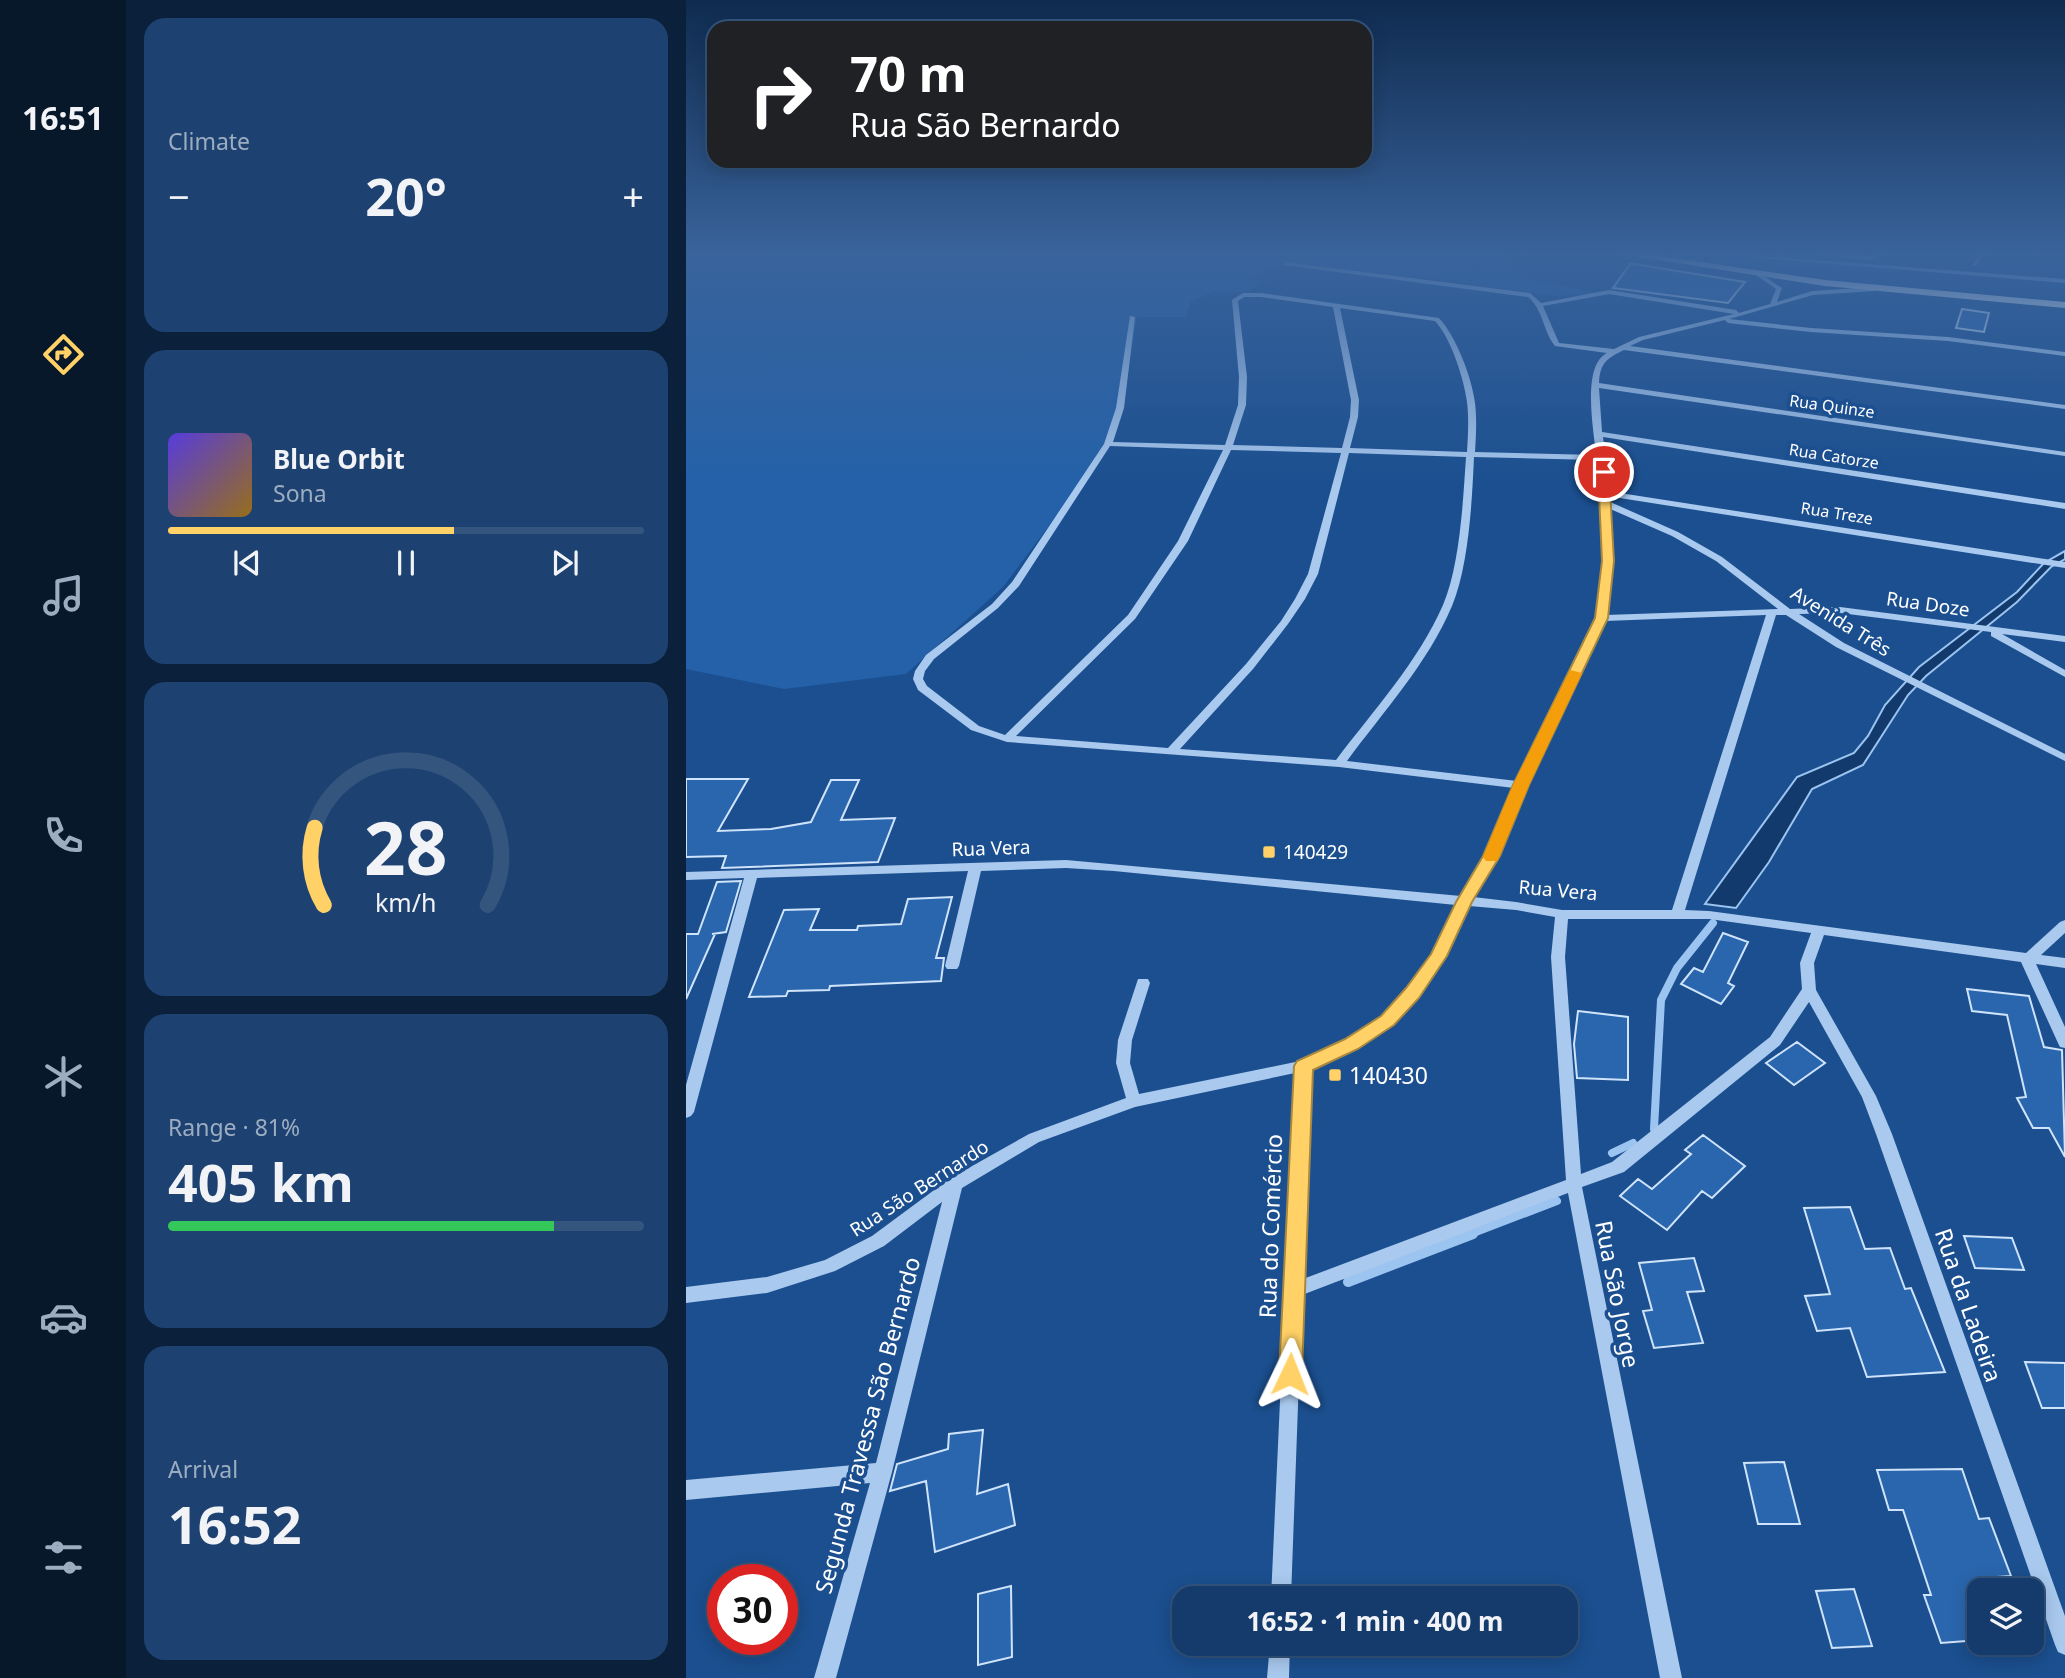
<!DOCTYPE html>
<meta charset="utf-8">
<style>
:root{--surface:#143b6b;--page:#1d4271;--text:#f1f3f6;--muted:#9dadc1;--line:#33557e;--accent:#ffd166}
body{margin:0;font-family:"Noto Sans",sans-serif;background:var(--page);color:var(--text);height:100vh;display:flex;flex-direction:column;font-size:26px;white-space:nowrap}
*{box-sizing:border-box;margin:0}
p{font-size:23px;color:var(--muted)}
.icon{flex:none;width:38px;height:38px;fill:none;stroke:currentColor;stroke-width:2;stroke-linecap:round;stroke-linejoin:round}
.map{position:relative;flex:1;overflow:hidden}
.details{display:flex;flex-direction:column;gap:18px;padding:18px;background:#0b203b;width:560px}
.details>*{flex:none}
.banner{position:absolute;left:21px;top:21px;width:665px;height:147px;border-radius:21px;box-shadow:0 4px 18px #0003,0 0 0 2px var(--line);background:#202124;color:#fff;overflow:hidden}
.fabs{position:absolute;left:1281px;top:1578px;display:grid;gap:14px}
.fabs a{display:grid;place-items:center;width:77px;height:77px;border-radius:14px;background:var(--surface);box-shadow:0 4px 18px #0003,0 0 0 2px var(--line);font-size:35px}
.speed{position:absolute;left:21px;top:1564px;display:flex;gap:14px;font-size:35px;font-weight:700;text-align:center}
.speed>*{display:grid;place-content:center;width:91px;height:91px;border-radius:50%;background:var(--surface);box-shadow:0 4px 18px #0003,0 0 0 2px var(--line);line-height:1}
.speed .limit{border:10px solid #d22;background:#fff;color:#111}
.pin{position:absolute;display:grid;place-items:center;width:60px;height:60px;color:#fff;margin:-30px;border:4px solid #fff;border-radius:50%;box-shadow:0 2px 7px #0007}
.me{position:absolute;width:77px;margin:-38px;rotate:2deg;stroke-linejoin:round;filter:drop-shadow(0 0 5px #0008)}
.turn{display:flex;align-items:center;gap:24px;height:147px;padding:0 28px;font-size:32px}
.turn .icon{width:91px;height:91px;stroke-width:2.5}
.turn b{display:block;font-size:49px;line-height:60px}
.big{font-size:52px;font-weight:700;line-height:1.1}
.details .card{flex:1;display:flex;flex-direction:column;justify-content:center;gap:10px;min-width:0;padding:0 24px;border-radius:21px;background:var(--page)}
.details .dial{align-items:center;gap:0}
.dial svg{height:182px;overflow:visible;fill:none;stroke:var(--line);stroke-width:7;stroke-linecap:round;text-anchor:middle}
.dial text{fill:var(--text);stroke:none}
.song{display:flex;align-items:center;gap:21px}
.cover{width:84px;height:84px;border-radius:10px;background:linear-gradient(135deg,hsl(250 70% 55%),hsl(40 70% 35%))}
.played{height:7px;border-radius:4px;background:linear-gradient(90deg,var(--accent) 60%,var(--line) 60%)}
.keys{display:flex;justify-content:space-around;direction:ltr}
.heat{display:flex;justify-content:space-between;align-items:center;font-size:38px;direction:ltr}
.charge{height:10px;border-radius:5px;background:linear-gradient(90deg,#34c759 81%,var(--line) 0)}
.trip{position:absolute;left:486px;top:1586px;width:406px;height:70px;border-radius:21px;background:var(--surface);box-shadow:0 4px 18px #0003,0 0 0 2px var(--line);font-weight:700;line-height:70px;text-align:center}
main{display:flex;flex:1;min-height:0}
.dock{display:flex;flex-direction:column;width:126px;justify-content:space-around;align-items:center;background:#08182b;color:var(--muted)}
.dock .icon{width:49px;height:49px}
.dock .on{color:var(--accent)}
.dock b{font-size:32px;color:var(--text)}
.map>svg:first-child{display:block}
</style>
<main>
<nav class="dock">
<b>16:51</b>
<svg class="icon on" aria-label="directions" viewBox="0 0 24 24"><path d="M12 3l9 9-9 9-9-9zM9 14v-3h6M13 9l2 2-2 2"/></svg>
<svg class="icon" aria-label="music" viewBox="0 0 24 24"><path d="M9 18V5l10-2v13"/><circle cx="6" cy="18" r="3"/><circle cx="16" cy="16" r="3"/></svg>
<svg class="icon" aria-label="phone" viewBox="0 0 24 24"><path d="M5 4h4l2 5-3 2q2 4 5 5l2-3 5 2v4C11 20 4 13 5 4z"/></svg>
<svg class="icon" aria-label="climate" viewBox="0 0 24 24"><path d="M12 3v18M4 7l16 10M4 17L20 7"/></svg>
<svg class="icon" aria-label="car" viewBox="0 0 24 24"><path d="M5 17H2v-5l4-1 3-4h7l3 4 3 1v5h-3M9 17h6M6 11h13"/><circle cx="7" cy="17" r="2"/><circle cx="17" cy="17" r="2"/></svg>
<svg class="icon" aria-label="filters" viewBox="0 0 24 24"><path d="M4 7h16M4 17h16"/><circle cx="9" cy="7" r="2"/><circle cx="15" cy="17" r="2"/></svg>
</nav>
<section class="details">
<div class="card"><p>Climate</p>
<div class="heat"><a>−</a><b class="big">20°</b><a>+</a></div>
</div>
<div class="card">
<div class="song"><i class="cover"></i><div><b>Blue Orbit</b><p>Sona</p></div></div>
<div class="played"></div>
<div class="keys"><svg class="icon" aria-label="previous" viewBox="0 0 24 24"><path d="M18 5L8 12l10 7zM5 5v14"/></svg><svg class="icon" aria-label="pause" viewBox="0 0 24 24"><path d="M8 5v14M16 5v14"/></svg><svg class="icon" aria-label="next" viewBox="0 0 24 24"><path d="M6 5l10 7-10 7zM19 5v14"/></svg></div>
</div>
<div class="card dial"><svg viewBox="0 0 100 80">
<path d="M14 69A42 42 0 1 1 86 69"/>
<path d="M14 69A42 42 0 0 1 10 35" stroke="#ffd166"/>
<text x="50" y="56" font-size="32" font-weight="700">28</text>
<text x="50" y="72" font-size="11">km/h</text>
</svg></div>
<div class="card"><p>Range · 81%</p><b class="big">405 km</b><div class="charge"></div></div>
<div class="card"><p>Arrival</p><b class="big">16:52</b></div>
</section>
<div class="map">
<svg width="1379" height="1678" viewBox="0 0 1379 1678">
<rect width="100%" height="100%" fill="#1b4f8f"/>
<!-- green -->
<path fill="#2461a8" d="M0 252H789L784 283 598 262 563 278 579 281 560 293 529 291 505 301 500 317H451L437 405 424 445 317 587 220 674 98 689 0 669Z
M792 252H815L845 279 910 293 868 296 785 285Z
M976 252H1010L1080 260 1076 267Z
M1088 261 1209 265 1215 273 1120 269 1126 272 1091 267 1092 264 1084 263Z"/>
<!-- water -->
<path fill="#123a6d" stroke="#9cc4f0" stroke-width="2" d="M1012 252 1379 280V282Z
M1379 551V559L1365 567 1331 602 1240 676 1222 695 1177 765 1126 789 1083 862 1050 908 1019 904 1111 777 1168 753 1182 736 1199 705 1233 667 1331 592 1358 563Z"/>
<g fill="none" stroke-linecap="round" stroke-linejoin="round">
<!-- stream-far1 -->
<path stroke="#9cc4f0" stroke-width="8" d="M968 1129 975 1000 991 968 1027 923
M926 1153 947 1143
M782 1235 871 1201"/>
<!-- stream -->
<path stroke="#9cc4f0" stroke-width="10" d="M662 1282 787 1234"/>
</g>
<!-- building -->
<path fill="#2a66ad" stroke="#cfe3fa" stroke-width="2" d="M944 264H948L1059 282 1042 303 927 288Z
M1276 309 1303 313 1298 332 1270 328Z
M0 779H62L32 831 85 829 125 822 145 780H173L155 820 209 818 192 862 36 868 40 856 0 857Z
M55 881 40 932 26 934H29L0 999V934H12L31 882Z
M266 897 250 958H258L255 981 144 986 143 990 102 991 100 996 63 997 98 910 133 909 124 930H171L172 926 215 924 222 899Z
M1037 933 1062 942 1042 983 1048 986 1035 1004 995 984 1008 968 1017 972Z
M1281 989 1343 996 1358 1047 1376 1050 1379 1157 1363 1128H1347L1331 1098 1340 1097 1321 1015 1286 1011Z
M892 1011 942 1017V1080L891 1078 888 1044Z
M1111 1042 1139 1063 1108 1085 1080 1063Z
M1017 1135 1059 1166 1026 1198 1016 1191 981 1230 934 1196 952 1179 966 1189 1005 1154 999 1150Z
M1164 1207 1179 1249 1204 1248 1219 1289 1225 1288 1259 1372 1181 1377 1164 1328 1131 1331 1119 1296 1144 1294 1118 1208Z
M1278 1236 1326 1238 1338 1270 1289 1268Z
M1008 1258 1018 1291 1001 1292 1017 1343 968 1348 957 1311 966 1310 953 1263Z
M1339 1362 1379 1363V1408H1356Z
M297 1430 291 1494 322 1484 329 1525 249 1552 240 1481 204 1491 211 1464 262 1449 263 1434Z
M1098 1462 1114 1524H1072L1058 1463Z
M1276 1469 1293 1519 1303 1518 1325 1576 1312 1577 1317 1591H1293V1640L1255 1643 1238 1595H1245L1217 1510H1203L1191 1470Z
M325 1586 326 1657 292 1665V1594Z
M1168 1589 1186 1646 1146 1648 1130 1591Z"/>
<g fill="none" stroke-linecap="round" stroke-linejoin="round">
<!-- minor -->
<path fill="#a9c9ee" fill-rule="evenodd" d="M1084 252H1091L1086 255Z
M1112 252 1184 256 1193 252H1200L1185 260Z
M1295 252H1301L1290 266H1286Z
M599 262 844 293 855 303 923 290 1050 310 1053 313 1084 304 1090 289 1070 275 1072 272 1096 288 1091 302 1126 291 1188 287 1191 289 1188 291 1127 295 1043 319 1125 328 1262 337 1379 352V356L1262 341 1125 332 1042 323 1039 320 957 340 944 346 1379 405V409L938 350C921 358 914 363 913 383L1379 452V456L913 388 916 432 1379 503V509L917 437 920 458 921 491 1379 562V568L921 496 922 501 992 532 1036 557 1104 609 1154 607 1379 636V642L1316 634 1379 670V677L1305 636V632L1154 613 1113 614 1158 643 1379 754V761L1150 647 1100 615H1090L999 910 1023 911 1340 953 1374 922 1379 920V933L1355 955 1379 958V968L1350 964 1379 1027V1048L1374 1047 1372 1043 1335 962 1138 935 1128 963 1130 990 1190 1096 1206 1134 1379 1616V1655L1372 1652 1369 1645 1190 1134 1176 1097 1123 1002 1094 1045 938 1172 896 1187 996 1678H974L882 1193 616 1295 605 1598H585L609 1073 449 1107 353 1142 276 1188 206 1472 150 1678H128L184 1483 0 1500V1480L190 1463 256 1202 198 1246 149 1271 81 1293 0 1303V1287L81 1277 139 1260 186 1236 263 1179 343 1134 440 1098 430 1063 432 1040 452 979H462L464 983 446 1040 444 1063 453 1094 614 1061 660 1040 696 1016 721 989 746 954 770 905 428 871 380 868 295 871 273 966 271 969H261L259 966 282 871 71 878 8 1112 5 1116 0 1118V1085L58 878 0 880V872L380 860 775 896 800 856 828 788 653 767 321 742 285 730 232 690 227 679 229 671 240 655 306 604 326 582 418 444 430 408 444 316 449 317 438 408 427 442 539 445 552 405 553 377 546 300 557 293H575L753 318C770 336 786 378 789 403 791 419 790 436 789 452L910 455C908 431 895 366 921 353L869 346C857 331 857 309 842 297L597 265ZM923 294 1048 314 953 337 928 349 873 343 857 306ZM558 297H575L647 307 665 400 664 417 656 448 547 445 560 405 561 377 552 301ZM654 308 749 321C765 338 778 379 781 402 783 418 782 436 781 452L664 448 672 417 673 400ZM424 446 537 450 492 541 442 615 319 735 293 726 241 686 237 679 239 671 248 659 312 608 333 586ZM545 450 655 453 622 574 609 599 595 621 560 664 482 748 330 736 449 619 502 541ZM663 453 780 457C777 501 774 565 757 605 732 662 687 711 650 760L494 749 567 669 602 624 619 599 632 574ZM788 457 910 460 917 561 910 618 831 781 661 761C697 712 742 663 766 606 783 565 786 501 788 457ZM922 508 986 536 1030 561 1092 609 920 615 927 561ZM1080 615 986 910H876L830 902 787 897 812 856 841 785 919 621ZM783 906 830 910 869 917 865 957 880 1180 617 1279 624 1069C652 1056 682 1044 705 1024 742 994 763 948 783 906ZM882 919H1023L1125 933 1114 963 1116 989 1084 1037 926 1162 895 1174 879 957Z
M584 1643H604L603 1678H581Z"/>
<!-- highway -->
<path fill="#fff" fill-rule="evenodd" d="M922 252H946L1139 280 1379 302V308L1139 286Z"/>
</g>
<!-- sky -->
<linearGradient id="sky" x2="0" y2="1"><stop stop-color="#0f2b4f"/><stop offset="0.52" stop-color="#39639b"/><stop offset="1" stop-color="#39639b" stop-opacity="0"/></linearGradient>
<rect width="1379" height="487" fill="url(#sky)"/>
<!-- route -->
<path fill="#ffd166" stroke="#a68842" stroke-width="2" d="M918 468 923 472 928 561 922 618 843 785 814 856 786 902 761 956 733 998 708 1025 672 1049 627 1070 616 1374 613 1382 604 1385 596 1382 593 1374 608 1066 611 1061 659 1039 695 1016 720 988 745 954 770 902 797 856 827 785 909 618 916 561 912 472Z"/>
<!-- slow -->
<path fill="#f59e0b" d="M884 670 896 673 843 785 813 857 811 861H800L797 857 827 785Z"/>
<!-- markers -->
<g fill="#ffd166" stroke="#1b4f8f" stroke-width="2.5">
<rect x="576" y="845" width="14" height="14" rx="3.5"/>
<rect x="642" y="1068" width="14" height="14" rx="3.5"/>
</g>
<g text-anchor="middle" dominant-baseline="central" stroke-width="7" stroke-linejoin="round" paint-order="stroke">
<!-- far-street labels -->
<g font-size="16" fill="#fff" stroke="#1b4f8f">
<text transform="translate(1146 406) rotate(8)">Rua Quinze</text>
<text transform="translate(1148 456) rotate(9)">Rua Catorze</text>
<text transform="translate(1151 513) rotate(9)">Rua Treze</text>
</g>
<!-- street labels -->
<g font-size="19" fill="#fff" stroke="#1b4f8f">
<text transform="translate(1242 604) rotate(8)">Rua Doze</text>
<text transform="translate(1155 621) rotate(32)">Avenida Três</text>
<text transform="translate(305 848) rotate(-2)">Rua Vera</text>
<text transform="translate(872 890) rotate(5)">Rua Vera</text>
<text transform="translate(233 1188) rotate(-33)">Rua São Bernardo</text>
</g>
<!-- poi labels -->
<g font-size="19" fill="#fff" stroke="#1b4f8f" text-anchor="start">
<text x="597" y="852">140429</text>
</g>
<!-- near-poi labels -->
<g font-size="23" fill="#fff" stroke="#1b4f8f" text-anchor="start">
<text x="663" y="1075">140430</text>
</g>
<!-- near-street labels -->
<g font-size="23" fill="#fff" stroke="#1b4f8f">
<text transform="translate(584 1226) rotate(-88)">Rua do Comércio</text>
<text transform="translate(932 1294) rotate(79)">Rua São Jorge</text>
<text transform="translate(1283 1305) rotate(71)">Rua da Ladeira</text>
<text transform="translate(181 1425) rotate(-75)">Segunda Travessa São Bernardo</text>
</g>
</g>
</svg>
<div class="fabs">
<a><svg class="icon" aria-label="layers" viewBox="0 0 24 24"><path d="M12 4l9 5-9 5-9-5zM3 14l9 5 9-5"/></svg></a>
</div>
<div class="speed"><div class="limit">30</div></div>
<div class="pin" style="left:918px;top:472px;background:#d93025"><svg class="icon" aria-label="arrive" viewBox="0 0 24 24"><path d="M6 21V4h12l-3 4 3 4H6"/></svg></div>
<svg class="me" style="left:604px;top:1374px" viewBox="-20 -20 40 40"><path d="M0-17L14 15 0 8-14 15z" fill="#ffd166" stroke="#fff" stroke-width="4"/></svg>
<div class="trip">16:52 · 1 min · 400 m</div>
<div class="banner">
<div class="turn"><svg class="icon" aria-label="right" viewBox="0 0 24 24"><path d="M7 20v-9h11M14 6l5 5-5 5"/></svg><div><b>70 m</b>Rua São Bernardo</div></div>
</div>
</div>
</main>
